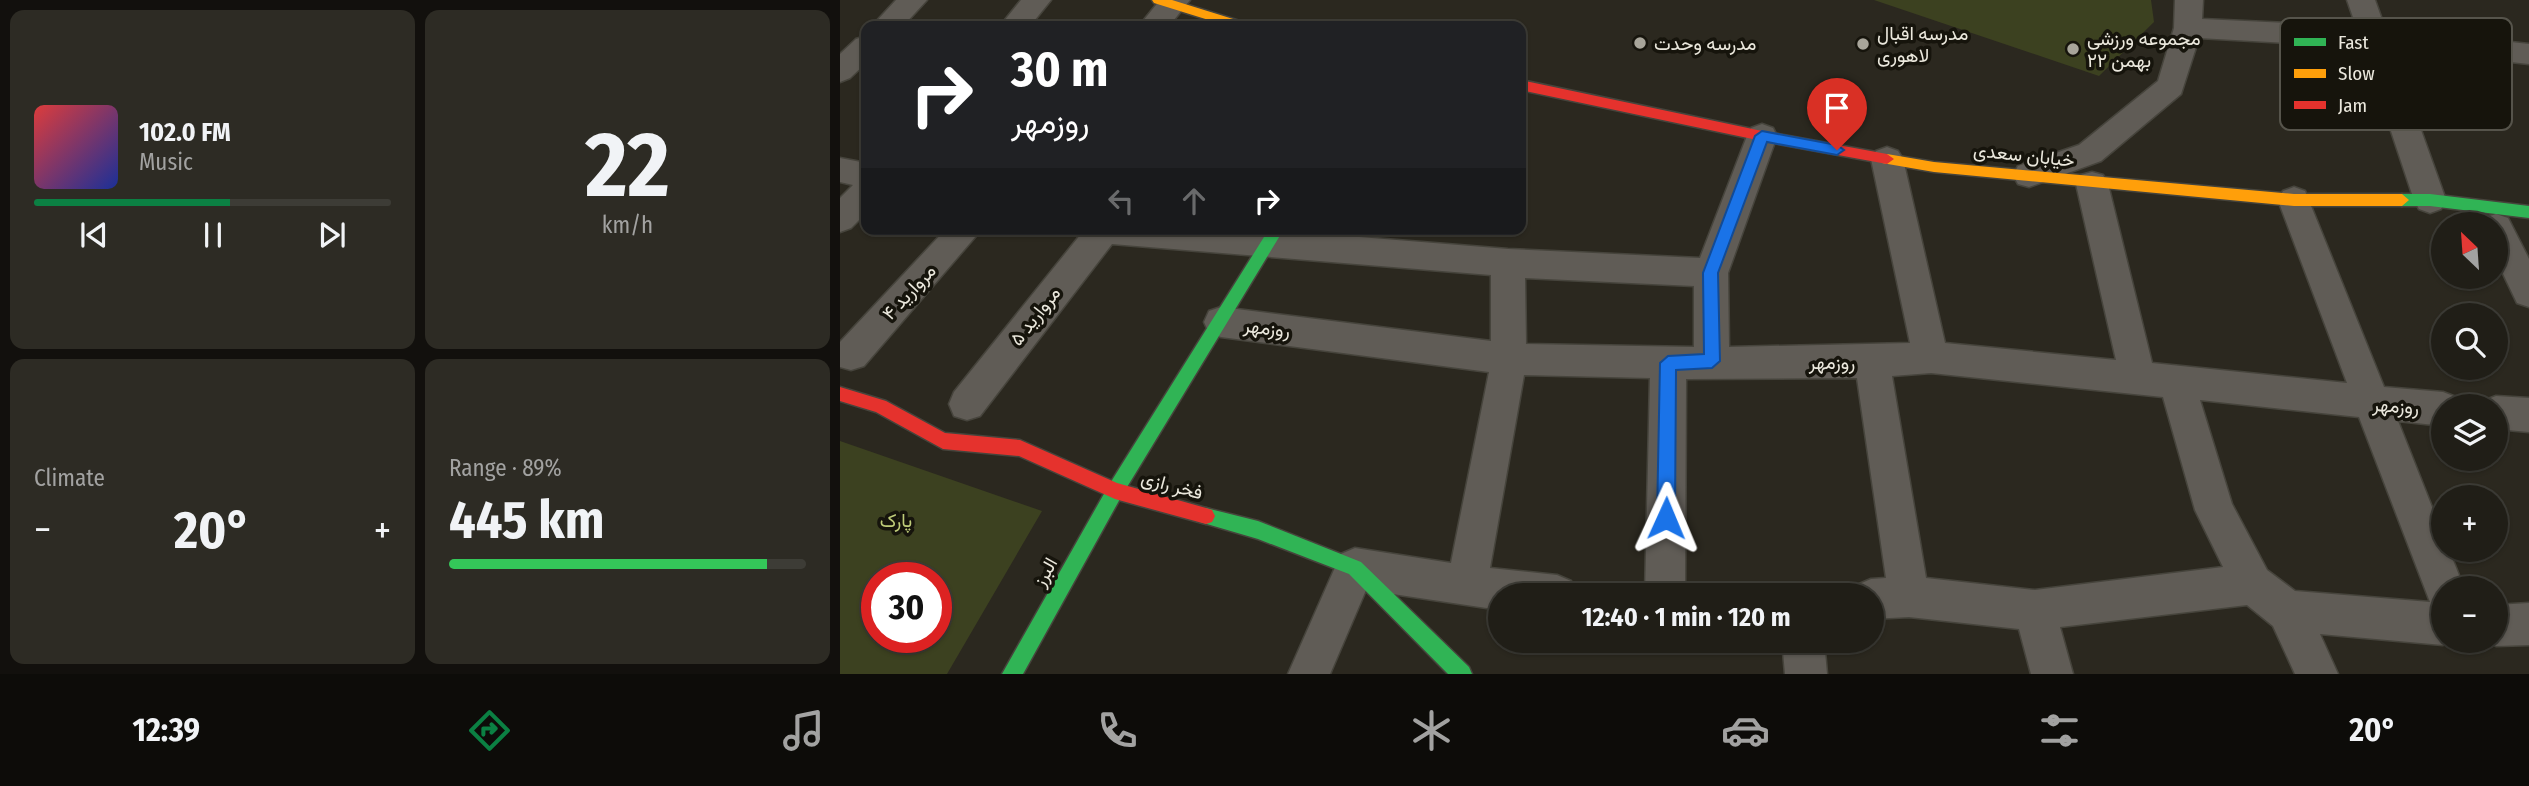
<!DOCTYPE html>
<meta charset="utf-8">
<style>
:root{--surface:#201e17;--page:#2d2b24;--text:#f1f3f6;--muted:#a2a2a1;--line:#3d3c36;--accent:#0b8043}
body{margin:0;font-family:"Fira Sans Condensed",Vazirmatn,sans-serif;background:var(--page);color:var(--text);height:100vh;display:flex;flex-direction:column;font-size:26px;white-space:nowrap}
*{box-sizing:border-box;margin:0}
p{font-size:23px;color:var(--muted)}
.icon{flex:none;width:38px;height:38px;fill:none;stroke:currentColor;stroke-width:2;stroke-linecap:round;stroke-linejoin:round}
.map{position:relative;flex:1;overflow:hidden}
.side{display:flex;flex-direction:column;gap:10px;padding:10px;background:#12100d;width:840px}
.side>*{flex:none}
.guide{position:absolute;left:21px;top:21px;width:665px;height:214px;border-radius:14px;box-shadow:0 2px 5px #0004,0 0 0 2px var(--line);background:#202124;color:#fff;overflow:hidden}
.needle{width:46px;rotate:335deg}
.controls{position:absolute;left:1591px;top:212px;display:grid;gap:14px}
.controls a{display:grid;place-items:center;width:77px;height:77px;border-radius:50%;background:var(--surface);box-shadow:0 2px 5px #0004,0 0 0 2px var(--line);font-size:35px}
.speed{position:absolute;left:21px;top:562px;display:flex;gap:14px;font-size:35px;font-weight:700;text-align:center}
.speed>*{display:grid;place-content:center;width:91px;height:91px;border-radius:50%;background:var(--surface);box-shadow:0 2px 5px #0004,0 0 0 2px var(--line);line-height:1}
.speed .limit{border:10px solid #d22;background:#fff;color:#111}
.pin{position:absolute;display:grid;place-items:center;width:60px;height:60px;color:#fff;margin:-72px -30px;border-radius:50% 50% 50% 0;rotate:-45deg;box-shadow:0 0 7px #0007}
.pin .icon{rotate:45deg}
.me{position:absolute;width:77px;margin:-38px;rotate:1deg;stroke-linejoin:round;filter:drop-shadow(0 0 5px #0008)}
.turn{display:flex;align-items:center;gap:24px;height:147px;padding:0 35px;font-size:32px}
.turn .icon{width:91px;height:91px;stroke-width:2.5}
.turn b{display:block;font-size:49px;line-height:60px}
.lanes{display:flex;align-items:center;height:66px;padding:0 35px;background:#0003;justify-content:center;gap:35px;direction:ltr}
.lanes .off{opacity:.35}
.big{font-size:52px;font-weight:700;line-height:1.1}
.side .widget{flex:1;display:flex;flex-direction:column;justify-content:center;gap:10px;min-width:0;padding:0 24px;border-radius:14px;background:var(--page)}
.side .dial{align-items:center;gap:0}
.dial b{font-size:91px;line-height:1}
.song{display:flex;align-items:center;gap:21px}
.cover{width:84px;height:84px;border-radius:10px;background:linear-gradient(135deg,hsl(0 70% 55%),hsl(230 70% 35%))}
.played{height:7px;border-radius:4px;background:linear-gradient(90deg,var(--accent) 55%,var(--line) 55%)}
.keys{display:flex;justify-content:space-around;direction:ltr}
.heat{display:flex;justify-content:space-between;align-items:center;font-size:38px;direction:ltr}
.charge{height:10px;border-radius:5px;background:linear-gradient(90deg,#34c759 89%,var(--line) 0)}
.side .tiles{flex:1;display:grid;gap:10px;grid-template-columns:repeat(2,1fr)}
.trip{position:absolute;left:648px;top:583px;width:396px;height:70px;border-radius:35px;background:var(--surface);box-shadow:0 2px 5px #0004,0 0 0 2px var(--line);font-weight:700;line-height:70px;text-align:center}
.tab-bar{display:flex;height:112px;justify-content:space-around;align-items:center;background:#0d0c09;color:var(--muted)}
.tab-bar .icon{width:49px;height:49px}
.tab-bar .active{color:var(--accent)}
.tab-bar b{font-size:32px;color:var(--text)}
main{display:flex;flex:1;min-height:0}
.map>svg:first-child{display:block}
</style>
<main>
<section class="side">
<div class="tiles">
<div class="widget">
<div class="song"><i class="cover"></i><div><b>102.0 FM</b><p>Music</p></div></div>
<div class="played"></div>
<div class="keys"><svg class="icon" aria-label="previous" viewBox="0 0 24 24"><path d="M18 5L8 12l10 7zM5 5v14"/></svg><svg class="icon" aria-label="pause" viewBox="0 0 24 24"><path d="M8 5v14M16 5v14"/></svg><svg class="icon" aria-label="next" viewBox="0 0 24 24"><path d="M6 5l10 7-10 7zM19 5v14"/></svg></div>
</div>
<div class="widget dial"><b>22</b><p>km/h</p></div>
<div class="widget"><p>Climate</p>
<div class="heat"><a>−</a><b class="big">20°</b><a>+</a></div>
</div>
<div class="widget"><p>Range · 89%</p><b class="big">445 km</b><div class="charge"></div></div>
</div>
</section>
<div class="map">
<svg width="1689" height="674" viewBox="0 0 1689 674">
<rect width="100%" height="100%" fill="#2b281f"/>
<!-- green -->
<path fill="#3c4120" fill-rule="evenodd" d="M1034 0H1311L1314 22 1259 76Z
M0 441 202 511 107 674H0ZM37 578H96V637H37Z"/>
<g fill="none" stroke-linecap="round" stroke-linejoin="round">
<!-- street casing -->
<g stroke="#46443c" stroke-width="3">
<path id="street" d="M56 0H87L63 26H32Z
M181 0H211L190 26H160Z
M320 0H350L329 26H299Z
M1335 0H1363L1362 19 1516 26 1507 0H1535L1545 28 1689 44V64L1552 49 1606 200 1601 209 1590 213 1579 209 1574 200 1523 47 1359 38 1341 94 1261 161 1189 187 1178 184 1173 175 1178 166 1239 145 1318 81 1334 28Z
M26 36V63L10 78 0 82V54L16 39Z
M922 124 933 128 937 136 888 273 889 347 1070 343 1031 159 1036 151 1047 147 1058 151 1063 159 1105 343 1276 360 1236 184 1241 175 1252 172 1263 175 1268 184 1312 363 1507 383 1438 200 1443 191 1454 187 1465 191 1544 387 1603 392 1616 397 1620 406H1603V426L1558 421 1603 535V550H1609L1624 588H1603V640H1613L1603 645 1480 634 1498 674H1455L1433 626 1407 605 1220 627 1233 674H1191L1179 629 1069 617 1031 619V595H1012L1017 585 1031 579 1046 578 1017 378 846 379 845 595H805L810 378 684 375 650 568 717 575 731 581 737 595H660V610L526 590 490 674H448L501 554 515 548 611 563 649 372 381 337 369 333 364 322 369 311 381 307 651 341V275L272 244 140 416 127 420 114 416 109 404 114 392 241 234 239 229H421L668 249 860 258 907 136 911 128ZM685 278 854 286V347L686 344ZM1091 373 1323 397 1355 510 1383 567 1195 590 1086 578 1052 376ZM1360 400 1519 417 1590 602 1455 591 1427 570 1392 504Z
M0 158 26 163V213L11 228 0 232V198L13 185 0 182Z
M1656 214 1668 218 1689 259V307L1677 303 1656 259V224H1641L1644 218Z
M106 229H142L24 366 11 370 0 367V342Z
M1656 396 1689 398V432L1656 429V406H1641L1643 401Z
M1689 603V645L1656 646 1644 640H1656V605Z
M942 640H984L987 674H945Z"/>
</g>
<!-- fast casing -->
<g stroke="#46443c" stroke-width="3">
<path id="fast" d="M1562 194H1590L1689 206V218L1590 206H1562L1555 200Z
M429 229H444L281 497 183 674H162L269 485Z
M366 508 418 521 521 562 629 667 632 674H608L509 574 418 539 360 522 357 516 360 510Z"/>
</g>
<!-- slow casing -->
<g stroke="#46443c" stroke-width="3">
<path id="slow" d="M312 0H332L406 23 408 26H388L314 3Z
M1047 154 1094 162 1454 194H1562L1569 200 1562 206H1454L1094 172 1042 163 1040 159 1042 155Z"/>
</g>
<!-- jam casing -->
<g stroke="#46443c" stroke-width="3">
<path id="jam" d="M681 80 922 131 1047 154 1054 159 1047 164 922 141 681 90Z
M0 387 46 401 105 433 180 440 277 483 366 508 372 510 375 516 372 522 366 524 275 499 179 456 103 449 36 412 0 401Z"/>
</g>
<!-- street -->
<use href="#street" fill="#605c56" fill-rule="evenodd"/>
<!-- fast -->
<use href="#fast" fill="#30b455" fill-rule="evenodd"/>
<!-- slow -->
<use href="#slow" fill="#ff9f0a" fill-rule="evenodd"/>
<!-- jam -->
<use href="#jam" fill="#e5322d" fill-rule="evenodd"/>
</g>
<!-- route -->
<path fill="#1a73e8" stroke="#114b97" stroke-width="2" d="M922 131 997 145 1004 150 997 155 927 142 878 273 880 361 872 368 836 370 835 518 832 524 826 526 820 524 817 518 820 363 828 356 864 354 863 273 915 136Z"/>
<!-- markers -->
<g fill="#a8a59a" stroke="#16140c" stroke-width="2.5">
<circle cx="800" cy="43" r="7"/>
<circle cx="1023" cy="44" r="7"/>
<circle cx="1233" cy="49" r="7"/>
</g>
<g text-anchor="middle" dominant-baseline="central" stroke-width="7" stroke-linejoin="round" paint-order="stroke">
<!-- poi labels -->
<g font-size="19" fill="#ebe8dd" stroke="#16140c" text-anchor="start">
<text x="1037" y="33">مدرسه اقبال<tspan x="1037" dy="22">لاهوری</tspan></text>
<text x="1247" y="38">مجموعه ورزشی<tspan x="1247" dy="22">۲۲ بهمن</tspan></text>
<text x="814" y="43">مدرسه وحدت</text>
</g>
<!-- street labels -->
<g font-size="19" fill="#ebe8dd" stroke="#16140c">
<text transform="translate(1184 155) rotate(6)">خیابان سعدی</text>
<text transform="translate(69 292) rotate(-47)">مروارید ۴</text>
<text transform="translate(195 316) rotate(-52)">مروارید ۵</text>
<text transform="translate(427 328) rotate(7)">روزمهر</text>
<text x="992" y="362">روزمهر</text>
<text transform="translate(1556 406) rotate(4)">روزمهر</text>
<text transform="translate(332 485) rotate(15)">فخر رازی</text>
<text transform="translate(205 572) rotate(-61)">البرز</text>
</g>
<!-- park labels -->
<g font-size="19" fill="#bfcc79" stroke="#16140c">
<text x="56" y="520">پارک</text>
</g>
</g>
<!-- legend -->
<rect x="1440" y="18" width="232" height="112" rx="10" fill="#16140c" stroke="#56544b" stroke-width="2"/>
<rect x="1454" y="38" width="32" height="8" fill="#30b455"/>
<rect x="1454" y="69" width="32" height="9" fill="#ff9f0a"/>
<rect x="1454" y="101" width="32" height="8" fill="#e5322d"/>
<g font-size="19" fill="#ebe8dd">
<text x="1498" y="49">Fast</text>
<text x="1498" y="80">Slow</text>
<text x="1498" y="112">Jam</text>
</g>
</svg>
<div class="controls">
<a><svg class="needle" viewBox="-14 -14 28 28"><path d="M0-13l5 13h-10z" fill="#e53935"/><path d="M0 13l5-13h-10z" fill="#a2a2a1"/></svg></a>
<a><svg class="icon" aria-label="search" viewBox="0 0 24 24"><circle cx="10" cy="10" r="6"/><path d="M15 15l6 6"/></svg></a>
<a><svg class="icon" aria-label="layers" viewBox="0 0 24 24"><path d="M12 4l9 5-9 5-9-5zM3 14l9 5 9-5"/></svg></a>
<a>+</a>
<a>−</a>
</div>
<div class="speed"><div class="limit">30</div></div>
<div class="pin" style="left:997px;top:150px;background:#d93025"><svg class="icon" aria-label="arrive" viewBox="0 0 24 24"><path d="M6 21V4h12l-3 4 3 4H6"/></svg></div>
<svg class="me" style="left:826px;top:518px" viewBox="-20 -20 40 40"><path d="M0-17L14 15 0 8-14 15z" fill="#1a73e8" stroke="#fff" stroke-width="4"/></svg>
<div class="trip">12:40 · 1 min · 120 m</div>
<div class="guide">
<div class="turn"><svg class="icon" aria-label="right" viewBox="0 0 24 24"><path d="M7 20v-9h11M14 6l5 5-5 5"/></svg><div><b>30 m</b>روزمهر</div></div>
<div class="lanes"><svg class="icon off" aria-label="left" viewBox="0 0 24 24"><path d="M17 20v-9H6M10 6l-5 5 5 5"/></svg><svg class="icon off" aria-label="ahead" viewBox="0 0 24 24"><path d="M12 20V5M6 11l6-6 6 6"/></svg><svg class="icon" aria-label="right" viewBox="0 0 24 24"><path d="M7 20v-9h11M14 6l5 5-5 5"/></svg></div>
</div>
</div>
</main>
<nav class="tab-bar">
<b>12:39</b>
<svg class="icon active" aria-label="directions" viewBox="0 0 24 24"><path d="M12 3l9 9-9 9-9-9zM9 14v-3h6M13 9l2 2-2 2"/></svg>
<svg class="icon" aria-label="music" viewBox="0 0 24 24"><path d="M9 18V5l10-2v13"/><circle cx="6" cy="18" r="3"/><circle cx="16" cy="16" r="3"/></svg>
<svg class="icon" aria-label="phone" viewBox="0 0 24 24"><path d="M5 4h4l2 5-3 2q2 4 5 5l2-3 5 2v4C11 20 4 13 5 4z"/></svg>
<svg class="icon" aria-label="climate" viewBox="0 0 24 24"><path d="M12 3v18M4 7l16 10M4 17L20 7"/></svg>
<svg class="icon" aria-label="car" viewBox="0 0 24 24"><path d="M5 17H2v-5l4-1 3-4h7l3 4 3 1v5h-3M9 17h6M6 11h13"/><circle cx="7" cy="17" r="2"/><circle cx="17" cy="17" r="2"/></svg>
<svg class="icon" aria-label="filters" viewBox="0 0 24 24"><path d="M4 7h16M4 17h16"/><circle cx="9" cy="7" r="2"/><circle cx="15" cy="17" r="2"/></svg>
<b>20°</b>
</nav>
